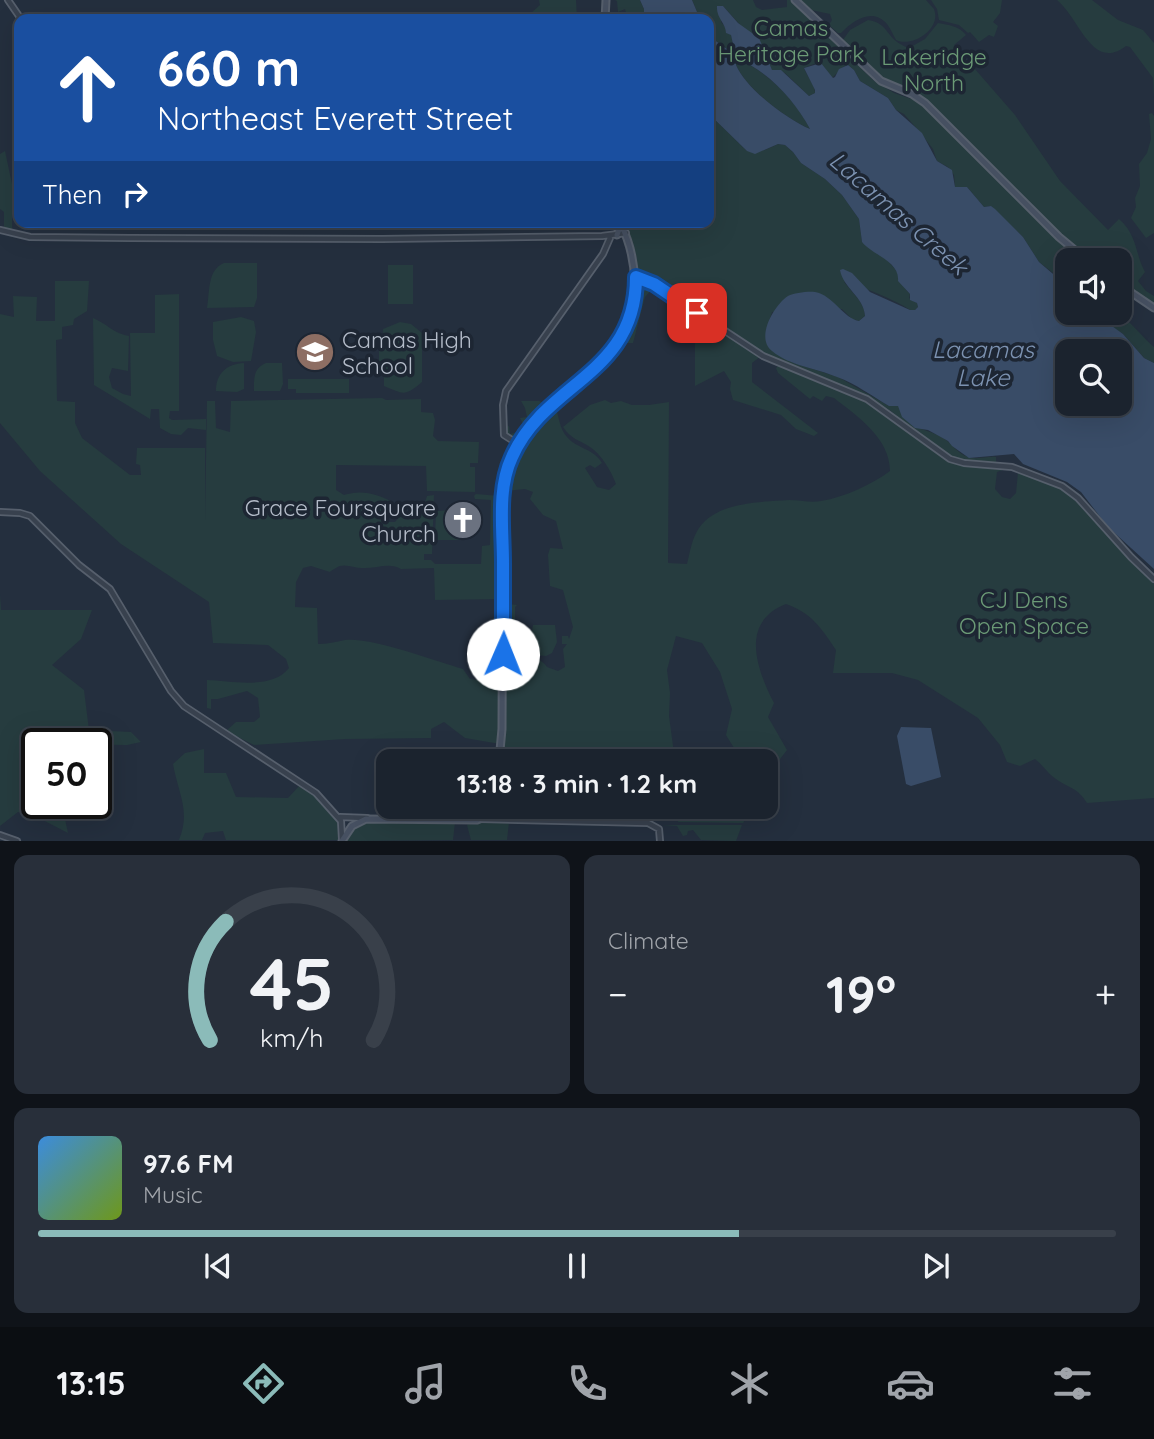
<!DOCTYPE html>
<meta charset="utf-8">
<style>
:root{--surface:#1b232e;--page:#282f3a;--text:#f1f3f6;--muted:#a0a4aa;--line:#39404a;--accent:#8bbbb9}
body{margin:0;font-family:Quicksand,sans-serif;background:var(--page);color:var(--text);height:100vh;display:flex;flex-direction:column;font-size:26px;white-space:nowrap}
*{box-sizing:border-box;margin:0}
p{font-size:23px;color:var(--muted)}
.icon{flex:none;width:38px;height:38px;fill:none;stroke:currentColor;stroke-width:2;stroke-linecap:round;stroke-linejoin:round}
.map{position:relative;height:841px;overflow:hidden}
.drawer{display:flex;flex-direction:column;gap:14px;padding:14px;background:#0f1319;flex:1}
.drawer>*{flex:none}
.top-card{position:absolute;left:14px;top:14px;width:700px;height:214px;border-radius:14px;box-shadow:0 7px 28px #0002,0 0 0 2px var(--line);background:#1a4fa0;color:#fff;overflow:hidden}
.buttons{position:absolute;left:1055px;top:248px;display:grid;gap:14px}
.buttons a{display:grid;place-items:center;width:77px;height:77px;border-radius:14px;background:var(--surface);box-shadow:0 7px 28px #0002,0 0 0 2px var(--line);font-size:35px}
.speed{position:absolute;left:21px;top:728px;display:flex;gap:14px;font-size:35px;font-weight:700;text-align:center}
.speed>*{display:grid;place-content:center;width:91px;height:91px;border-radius:50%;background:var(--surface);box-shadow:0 7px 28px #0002,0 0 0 2px var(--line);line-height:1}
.speed .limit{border:4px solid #111;border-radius:10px;background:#fff;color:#111}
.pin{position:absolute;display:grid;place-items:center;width:60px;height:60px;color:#fff;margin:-30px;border-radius:14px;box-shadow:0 4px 10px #0006}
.me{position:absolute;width:77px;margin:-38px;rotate:1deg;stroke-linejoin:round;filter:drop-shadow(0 0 5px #0008)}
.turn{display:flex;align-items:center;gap:24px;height:147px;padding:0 28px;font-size:32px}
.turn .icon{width:91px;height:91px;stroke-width:2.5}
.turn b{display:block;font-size:49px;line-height:60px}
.then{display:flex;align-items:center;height:66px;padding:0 28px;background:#0003;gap:14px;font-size:26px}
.big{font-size:52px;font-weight:700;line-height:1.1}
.drawer .tile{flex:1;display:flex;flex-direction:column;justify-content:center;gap:10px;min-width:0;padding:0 24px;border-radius:14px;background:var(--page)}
.drawer .dial{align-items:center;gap:0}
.dial svg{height:182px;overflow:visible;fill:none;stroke:var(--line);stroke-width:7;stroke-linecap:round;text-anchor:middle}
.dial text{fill:var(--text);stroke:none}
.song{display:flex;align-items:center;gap:21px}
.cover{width:84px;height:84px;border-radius:10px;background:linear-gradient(135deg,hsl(210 70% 55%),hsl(80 70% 35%))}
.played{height:7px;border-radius:4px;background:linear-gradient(90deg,var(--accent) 65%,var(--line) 65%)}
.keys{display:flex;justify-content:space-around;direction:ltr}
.heat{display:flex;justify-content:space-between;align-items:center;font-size:38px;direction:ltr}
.drawer .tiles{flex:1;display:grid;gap:14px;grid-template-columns:1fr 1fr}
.tile:last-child{grid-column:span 2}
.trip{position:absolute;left:376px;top:749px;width:402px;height:70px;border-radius:14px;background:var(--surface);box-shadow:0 7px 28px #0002,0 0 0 2px var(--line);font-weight:700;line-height:70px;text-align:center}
.tab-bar{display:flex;height:112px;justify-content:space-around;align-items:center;background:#0b0e12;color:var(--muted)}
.tab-bar .icon{width:49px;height:49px}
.tab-bar .selected{color:var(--accent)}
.tab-bar b{font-size:32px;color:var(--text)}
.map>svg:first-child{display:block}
</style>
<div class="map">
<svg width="1154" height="841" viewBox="0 0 1154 841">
<rect width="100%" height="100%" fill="#242f3e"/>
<!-- green -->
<path fill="#263c3f" d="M539 0H576L577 19H531L530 14 540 5Z
M615 0H640L644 9V19H628L625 9 618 12 617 1Z
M692 0H753L756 7 762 10 787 7V0H792L873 80 894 93 914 100 928 110 1081 261H1068L1067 294 1057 276 1039 262 1023 237 991 206 984 207 967 187H955L954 175 948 167 937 161 933 149 919 131 904 114 896 110 888 98 860 81 854 70 848 65 843 67 832 78 824 67 816 63 804 68C807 77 815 85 815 93L809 96 785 73 772 70 762 49 723 6 721 22 726 28 727 33 731 34 734 50 731 52 709 36V19H700Z
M799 0H926C927 1 933 8 934 9 942 29 912 48 896 40 893 35 891 29 887 24 873 7 853 20 841 33H838L829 25 832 20 830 14 811 10Z
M931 0H1002L1000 13 993 22 998 26 994 37 989 35 979 42 970 32 968 33 959 25 939 20 937 9Z
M1057 0H1092L1118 20 1143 30 1154 43V98L1153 78 1130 47 1126 46C1092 72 1080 19 1057 0Z
M868 20C890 23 885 40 909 48L925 39 938 23C949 25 959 26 966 35L954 45 1015 115 1060 181 1108 230 1119 219C1138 236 1134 251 1145 272L1138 281 1146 291 1154 296V306L1120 281V261H1095L1061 234 948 123 916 96 882 80 843 40 850 30Z
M738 59C769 73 795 100 810 129 787 119 747 90 736 65Z
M1152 113 1154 116V233L1146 238 1131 218 1136 207 1135 198 1140 186 1139 164 1147 153 1151 139 1149 114Z
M709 114 747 151 765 150 778 144 785 145 793 152 801 163 825 179 842 195 859 219 862 242C873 250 887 258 895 269 902 277 900 285 910 294L909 298 917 303 918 307 915 310H910C896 300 861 286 844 282L859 300 864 309 865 316 859 321 852 319 842 309 772 312 766 332V342L794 363 838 377 889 406H898C902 411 901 416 906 420 918 431 933 430 946 440 953 445 958 454 968 457 977 460 987 456 996 457V464L966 463 954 459 926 440 891 411 864 395 771 359 666 289 638 275 636 254 623 222H709Z
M5 151 12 184V232L4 229V212L0 209V154Z
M224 263H257V298L254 307 207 308C210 292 207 270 224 263Z
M388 265H413V304H388Z
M55 281H89L87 311 74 319 73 325 62 327V339L56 340 57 401 75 402V423L82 438 130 475H141L140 465 136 464 137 448H205V522L207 401H215L216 428 230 432 231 401 382 398 386 400 421 399V412L433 413 435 420 433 436 438 441 479 442 478 463H470V467H475V492L427 491 426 466 336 465V490L344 495C361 489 379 494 394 503L383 511 380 518 386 522H395L404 512H422L427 496 434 495 432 554H424V560H431L435 564H481L482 546 490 545 491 500 475 499 474 496 476 494 500 496 501 599 435 600 434 568 401 569C390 562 375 569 362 568 355 568 347 564 340 566 339 566 330 571 330 572L311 566 303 568 296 582 295 607 317 608 318 644C327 644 336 642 345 640 372 637 435 661 463 669L470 679 501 683 500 744 465 738 444 722 431 729V738L345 739 254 745 226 731 236 722H254L260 717 258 698 247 691 218 699H211V709L207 708V680C232 681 272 690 289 668L286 659 268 645 213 643 209 602 121 544 40 471 0 423V314L14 317 13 296 37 297 36 321H55Z
M644 282 654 287 645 297 633 343H620C625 330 636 288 644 282Z
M179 294V411H170L169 418 172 420 206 419V430L188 428 181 435 171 434 160 428 159 409H151L150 419 94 385 93 318C106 323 114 334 129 336L128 371 112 368 109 377 112 388 123 394 131 396 130 333H155V295Z
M695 313 761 356 752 363V382L818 433 814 436 796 429 781 415 733 400 730 389 731 382 724 371 695 386Z
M1090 313C1099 313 1111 311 1119 315 1130 320 1143 338 1154 347V363L1144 358 1123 334Z
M241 317 254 321 256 332 251 361 233 362 217 356 213 340V322Z
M400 322 411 324 422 333V382C404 397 404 394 384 386V365L379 364V351H384L383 329Z
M244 363V389L237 392 216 391C216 373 227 364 244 363Z
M266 363H282L283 384 280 391H254C254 379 253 368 266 363Z
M779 365 833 385 868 401 949 460 1008 468 997 472 995 489 1002 497 1010 499 1016 493 1018 472 1064 489 1075 497 1130 561 1154 584V798L1087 803C1077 787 1070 789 1056 779 1048 774 1043 765 1035 759L1020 766 1007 762 1000 745 978 718 918 680 892 673H833L836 650C821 628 812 613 786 604 739 622 757 670 774 703L768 717 787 750 777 763 767 764 766 761C741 761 739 756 726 735L732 709 720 672 702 643 676 636 667 670 670 693 669 716 675 761H500L504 657C519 657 538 653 547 667L558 671 565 667 563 649 567 644H562V636H568L569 639 573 627 563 590 550 586 548 555 550 548 563 549 556 521 543 515 530 499 533 492 525 489 505 491C513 457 526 427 555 405 559 416 559 428 567 437 577 449 593 448 602 463L595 468 590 465 585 468 597 487 609 490 616 484C611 471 602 455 590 447 579 440 571 439 563 427L590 405 605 400 611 403 621 401 632 405H649L669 402 668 563 687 564C690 552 692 538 699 528 717 502 760 502 789 500 799 500 811 503 821 501 845 497 871 485 890 471 890 438 857 416 834 398L826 396 822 401 813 396 810 399 778 373 776 368Z
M288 379H349V393H296V389H288Z
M521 401H539L550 405 520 438 506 436 504 427 509 426 510 434 518 432 523 424 520 418 527 417 525 408Z
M453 510 454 523 457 524V535H465V540H435L436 511Z
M0 594 1 610H92L81 639 52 665 84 690 89 730 131 732 141 742 127 745 37 744V803H70L65 819 68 833 35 816 18 812 0 826Z
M509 604 517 605 515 607V630L519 637H527L529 631H532L533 625H555L557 642 552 653 546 656 506 652 507 606Z
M204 749V773H226L236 797 288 798 301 784 316 795 339 820V840H226L223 831 205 833 202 840H179C191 811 178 793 173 764L185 753Z
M691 807H706L704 812C718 816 731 815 745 820L743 823 678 822 679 809H691Z
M374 821 455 822 453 840 344 841C352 828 360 823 374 821Z
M471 822H509L507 840H471L467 825Z
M662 825H742L736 841 701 840 693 830 688 831 687 835 683 836 677 826Z"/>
<!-- water -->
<path fill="#394c67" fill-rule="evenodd" d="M640 0H692L700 19H644V9Z
M717 6H723L738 23 759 38 772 70H781L809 96 815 93V90L804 68 821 63 833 78 835 77 839 69 848 65 854 70 860 81 888 98 896 110 922 133 937 161 952 170 955 187H967L984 207 991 206 995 209 1023 237 1039 262 1059 279 1067 294 1068 313H1090L1105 321 1123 334 1144 358 1154 363V569L1108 527 1081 492 1067 482 1023 464 1014 454 969 458 952 446 948 441 928 430 915 428 902 417 898 406H889C872 396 856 384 837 377 816 368 790 366 772 351 755 338 774 305 788 296 794 293 808 291 815 292 833 295 843 318 859 321L865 316C864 297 843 288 840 270L843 269 852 273 870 292 910 310H915L918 307 917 303 910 300V294L898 281C900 261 872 255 862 242L859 219 842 195 825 179 801 163 793 152 785 145 778 144 755 154 747 151 709 114V36L731 52 734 49 731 35 726 33C726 23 716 18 717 6ZM738 59C769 72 795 101 810 129 788 120 746 89 736 65ZM1068 352H1120V404H1068Z
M901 727 931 728 941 777 911 786 906 784 897 736Z"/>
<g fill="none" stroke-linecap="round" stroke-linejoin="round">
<!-- tertiary casing -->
<g stroke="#565f6c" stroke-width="8">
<path id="tertiary" d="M8 0 21 19
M0 230 30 237 130 238 382 239 602 236 626 233
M636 277 654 284 763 356 867 399 950 459 964 463 1012 467 1062 486 1078 498 1131 557 1154 579
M518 444 504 435 503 405 506 391 603 254 610 238
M0 512 20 513 30 516 79 565 110 589 171 691 184 706 316 793 341 821 342 839
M340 817 367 818
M481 819 648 823 659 829 660 841
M0 835 17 841"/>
</g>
<!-- secondary casing -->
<g stroke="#565f6c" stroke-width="9">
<path id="secondary" d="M795 0 881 81 912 94 925 103 1059 237 1088 261
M605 19 606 0
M617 235 621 223
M1120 285 1154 308
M499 761 502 729 503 502C504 478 509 456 523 436 541 409 570 391 594 370 638 331 645 273 620 222
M342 841 352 826 366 819 477 820 487 816 492 807"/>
</g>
<!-- tertiary -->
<use href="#tertiary" stroke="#38414e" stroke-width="4.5"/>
<!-- secondary -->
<use href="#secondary" stroke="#465061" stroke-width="5"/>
</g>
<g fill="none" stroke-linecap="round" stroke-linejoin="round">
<!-- route casing -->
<g stroke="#114b97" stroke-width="18">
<path id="route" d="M503 654C503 624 503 593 503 563 503 528 497 489 512 457 545 382 636 375 636 277L654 284 697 313"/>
</g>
<!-- route -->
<use href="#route" stroke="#1a73e8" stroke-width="12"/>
</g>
<!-- icons -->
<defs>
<g id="school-disc" transform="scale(2.0125)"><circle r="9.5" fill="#8d6e63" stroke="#1d2633"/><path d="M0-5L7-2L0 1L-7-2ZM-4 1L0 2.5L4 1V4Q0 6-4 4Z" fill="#fff"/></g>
<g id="church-disc" transform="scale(2.0125)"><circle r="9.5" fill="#6b7280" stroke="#1d2633"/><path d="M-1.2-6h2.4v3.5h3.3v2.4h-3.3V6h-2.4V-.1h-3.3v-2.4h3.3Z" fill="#fff"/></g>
</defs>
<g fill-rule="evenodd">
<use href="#school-disc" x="315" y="352"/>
<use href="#church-disc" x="463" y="520"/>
</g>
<g text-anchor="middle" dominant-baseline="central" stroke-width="7" stroke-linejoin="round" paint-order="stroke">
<!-- park labels -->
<g font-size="23" fill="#6b9a76" stroke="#1d2633">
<text x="791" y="27">Camas<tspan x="791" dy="26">Heritage Park</tspan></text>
<text x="934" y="56">Lakeridge<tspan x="934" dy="26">North</tspan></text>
<text x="1024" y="599">CJ Dens<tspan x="1024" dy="26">Open Space</tspan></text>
</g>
<!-- poi labels -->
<g font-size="23" fill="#b4bcc9" stroke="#1d2633" text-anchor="start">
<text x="342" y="339">Camas High<tspan x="342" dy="26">School</tspan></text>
<text x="436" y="507" text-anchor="end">Grace Foursquare<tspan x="436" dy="26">Church</tspan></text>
</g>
<!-- water labels -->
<g font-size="24" font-style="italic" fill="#7c92b1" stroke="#1d2633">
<text transform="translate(899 213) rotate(41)">Lacamas Creek</text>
<text x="983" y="349">Lacamas<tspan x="983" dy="28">Lake</tspan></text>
</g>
</g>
</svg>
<div class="buttons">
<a><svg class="icon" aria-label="sound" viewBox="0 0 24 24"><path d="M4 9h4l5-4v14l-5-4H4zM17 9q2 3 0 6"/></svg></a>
<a><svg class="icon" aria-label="search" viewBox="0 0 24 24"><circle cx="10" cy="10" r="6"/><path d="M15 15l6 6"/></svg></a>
</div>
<div class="speed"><div class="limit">50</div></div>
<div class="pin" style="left:697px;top:313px;background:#d93025"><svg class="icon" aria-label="arrive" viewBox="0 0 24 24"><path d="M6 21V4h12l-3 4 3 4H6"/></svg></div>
<svg class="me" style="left:503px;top:654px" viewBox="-20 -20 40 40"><circle r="19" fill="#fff"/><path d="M0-13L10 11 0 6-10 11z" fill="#1a73e8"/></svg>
<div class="trip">13:18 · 3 min · 1.2 km</div>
<div class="top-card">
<div class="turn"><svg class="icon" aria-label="ahead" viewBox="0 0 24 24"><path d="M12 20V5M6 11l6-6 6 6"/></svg><div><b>660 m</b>Northeast Everett Street</div></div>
<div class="then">Then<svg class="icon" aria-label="right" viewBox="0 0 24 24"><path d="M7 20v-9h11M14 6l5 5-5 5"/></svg></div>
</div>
</div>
<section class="drawer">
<div class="tiles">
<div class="tile dial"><svg viewBox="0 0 100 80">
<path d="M14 69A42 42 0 1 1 86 69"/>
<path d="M14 69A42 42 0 0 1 21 17" stroke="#8bbbb9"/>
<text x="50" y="56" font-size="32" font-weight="700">45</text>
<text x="50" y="72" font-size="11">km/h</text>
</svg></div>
<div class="tile"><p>Climate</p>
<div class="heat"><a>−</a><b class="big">19°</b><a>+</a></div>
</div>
<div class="tile">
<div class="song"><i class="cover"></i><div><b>97.6 FM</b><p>Music</p></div></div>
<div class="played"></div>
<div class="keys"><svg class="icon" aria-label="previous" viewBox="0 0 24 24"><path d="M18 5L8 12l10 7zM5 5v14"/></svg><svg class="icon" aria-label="pause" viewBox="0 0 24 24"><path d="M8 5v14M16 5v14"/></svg><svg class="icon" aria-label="next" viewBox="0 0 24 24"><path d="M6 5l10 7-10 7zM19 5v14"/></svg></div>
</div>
</div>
</section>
<nav class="tab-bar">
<b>13:15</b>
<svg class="icon selected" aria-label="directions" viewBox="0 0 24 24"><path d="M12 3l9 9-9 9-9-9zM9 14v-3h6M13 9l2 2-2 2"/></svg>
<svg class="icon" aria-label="music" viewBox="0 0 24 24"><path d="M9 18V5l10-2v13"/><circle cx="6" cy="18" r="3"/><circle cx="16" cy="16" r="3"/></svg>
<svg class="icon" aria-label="phone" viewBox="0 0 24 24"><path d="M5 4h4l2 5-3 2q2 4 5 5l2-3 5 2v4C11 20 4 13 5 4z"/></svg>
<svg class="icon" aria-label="climate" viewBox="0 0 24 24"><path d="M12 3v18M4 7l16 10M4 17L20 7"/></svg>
<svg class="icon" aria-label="car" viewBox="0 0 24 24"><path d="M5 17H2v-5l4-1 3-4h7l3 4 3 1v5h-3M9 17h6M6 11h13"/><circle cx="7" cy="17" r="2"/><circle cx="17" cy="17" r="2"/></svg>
<svg class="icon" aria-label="filters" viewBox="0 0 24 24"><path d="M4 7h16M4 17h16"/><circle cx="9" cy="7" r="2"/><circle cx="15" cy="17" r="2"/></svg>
</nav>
